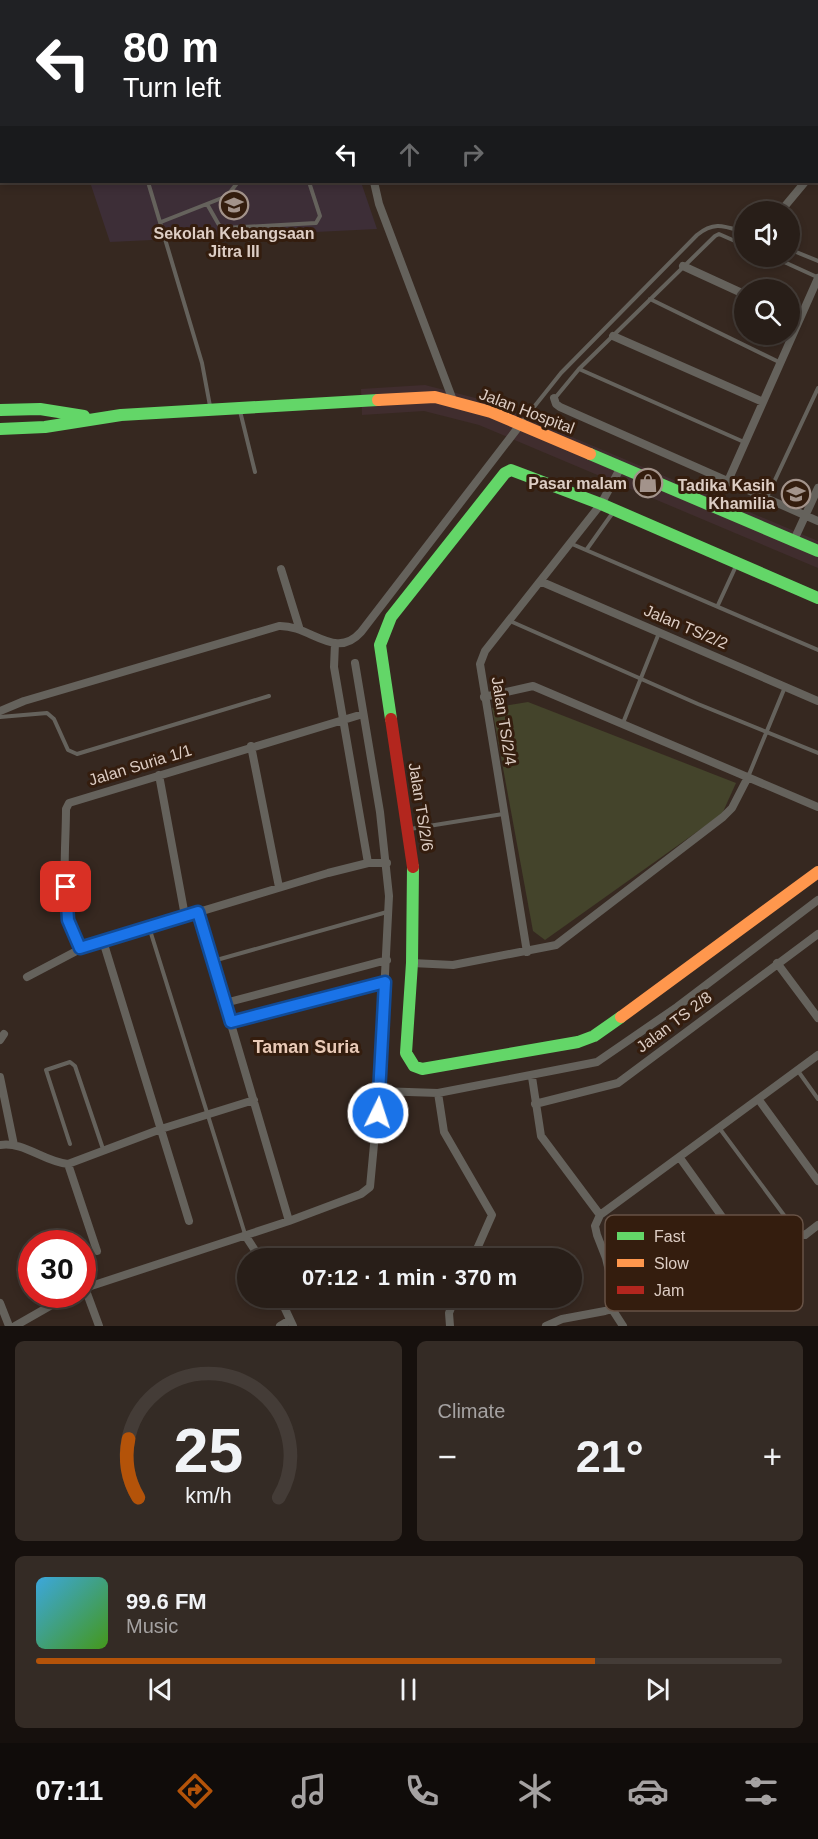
<!DOCTYPE html>
<meta charset="utf-8">
<style>
:root{--surface:#281e18;--page:#342b25;--text:#f1f3f6;--muted:#a5a2a2;--line:#443c37;--accent:#b45309}
body{margin:0;font-family:Helvetica,sans-serif;background:var(--page);color:var(--text);height:100vh;display:flex;flex-direction:column;font-size:22px;white-space:nowrap}
*{box-sizing:border-box;margin:0}
p{font-size:20px;color:var(--muted)}
.icon{flex:none;width:33px;height:33px;fill:none;stroke:currentColor;stroke-width:2;stroke-linecap:round;stroke-linejoin:round}
.map{position:relative;height:1326px;overflow:hidden}
.sheet{display:flex;flex-direction:column;gap:15px;padding:15px;background:#16100d;flex:1}
.sheet>*{flex:none}
.guide{position:absolute;left:0px;top:0px;width:819px;height:183px;box-shadow:0 3px 9px #0003,0 0 0 2px var(--line);background:#202124;color:#fff;overflow:hidden}
.tools{position:absolute;left:734px;top:201px;display:grid;gap:12px}
.tools a{display:grid;place-items:center;width:66px;height:66px;border-radius:50%;background:var(--surface);box-shadow:0 3px 9px #0003,0 0 0 2px var(--line);font-size:30px}
.speed{position:absolute;left:18px;top:1230px;display:flex;gap:12px;font-size:30px;font-weight:700;text-align:center}
.speed>*{display:grid;place-content:center;width:78px;height:78px;border-radius:50%;background:var(--surface);box-shadow:0 3px 9px #0003,0 0 0 2px var(--line);line-height:1}
.speed .limit{border:9px solid #d22;background:#fff;color:#111}
.pin{position:absolute;display:grid;place-items:center;width:51px;height:51px;color:#fff;margin:-26px;border-radius:12px;box-shadow:0 3px 9px #0006}
.me{position:absolute;width:66px;margin:-33px;rotate:4deg;stroke-linejoin:round;filter:drop-shadow(0 0 4px #0008)}
.turn{display:flex;align-items:center;gap:21px;height:126px;padding:0 24px;font-size:27px}
.turn .icon{width:78px;height:78px;stroke-width:2.5}
.turn b{display:block;font-size:42px;line-height:51px}
.lanes{display:flex;align-items:center;height:57px;padding:0 24px;background:#0003;justify-content:center;gap:30px;direction:ltr}
.lanes .off{opacity:.35}
.big{font-size:45px;font-weight:800;line-height:1.1}
.sheet .widget{flex:1;display:flex;flex-direction:column;justify-content:center;gap:9px;min-width:0;padding:0 21px;border-radius:9px;background:var(--page)}
.sheet .dial{align-items:center;gap:0}
.dial svg{height:156px;overflow:visible;fill:none;stroke:var(--line);stroke-width:7;stroke-linecap:round;text-anchor:middle}
.dial text{fill:var(--text);stroke:none}
.song{display:flex;align-items:center;gap:18px}
.cover{width:72px;height:72px;border-radius:9px;background:linear-gradient(135deg,hsl(200 70% 55%),hsl(100 70% 35%))}
.played{height:6px;border-radius:3px;background:linear-gradient(90deg,var(--accent) 75%,var(--line) 75%)}
.keys{display:flex;justify-content:space-around;direction:ltr}
.heat{display:flex;justify-content:space-between;align-items:center;font-size:33px;direction:ltr}
.sheet .tiles{flex:1;display:grid;gap:15px;grid-template-columns:1fr 1fr}
.widget:last-child{grid-column:span 2}
.trip{position:absolute;left:237px;top:1248px;width:345px;height:60px;border-radius:30px;background:var(--surface);box-shadow:0 3px 9px #0003,0 0 0 2px var(--line);font-weight:800;line-height:60px;text-align:center}
.menu{display:flex;height:96px;justify-content:space-around;align-items:center;background:#100c0a;color:var(--muted)}
.menu .icon{width:42px;height:42px}
.menu .on{color:var(--accent)}
.menu b{font-size:27px;color:var(--text)}
.map>svg:first-child{display:block}
</style>
<div class="map">
<svg width="818" height="1326" viewBox="0 0 818 1326">
<rect width="100%" height="100%" fill="#362820"/>
<!-- commercial -->
<path fill="#402d2e" d="M425 385 487 401 818 541V568L479 425 424 411 362 415 361 389Z"/>
<!-- education -->
<path fill="#3d2e37" d="M30 0H302V1L31 2Z
M90 182H361L377 229 110 242Z"/>
<!-- green -->
<path fill="#44442b" d="M528 702 736 783 722 814 545 940 533 931 492 708Z"/>
<g fill="none" stroke-linecap="round" stroke-linejoin="round">
<!-- lane -->
<path stroke="#65625c" stroke-width="4" d="M148 182 202 363 210 406
M207 204 219 225 225 228 316 223 320 216 309 182
M161 222 227 196 238 182
M789 249 818 261
M771 256 817 277
M650 299 779 362
M579 369 744 442
M555 398 579 369 715 236 719 234 744 245
M240 411 255 472
M522 422 561 373 697 235C714 221 724 226 744 232
M767 497 818 388
M572 544 818 650
M587 549 614 511
M718 605 736 566
M510 621 698 704 818 753
M0 717 47 713 54 719 68 750 77 754 269 696
M623 723 659 633
M748 777 785 687
M410 829 503 814
M149 927 245 1234
M213 961 387 912
M798 1071 818 1099
M720 1129 798 1234
M70 1144 46 1070 70 1062 75 1066 103 1149
M614 1305H649L656 1301 654 1258"/>
<!-- street -->
<path stroke="#65625c" stroke-width="8" d="M351 0 352 2
M374 182 379 204 454 403
M780 212 805 182
M683 266 744 294
M613 336 763 402
M554 398 556 404 560 407 818 521
M728 481 818 278
M794 540 818 488
M281 569 299 627
M542 582 818 701
M335 643 334 667 368 863
M484 697 533 686 818 807
M0 711 24 701 279 626C311 625 335 661 361 632L520 425
M251 746 279 887
M159 775 185 916
M198 912 289 1221
M103 941 189 1221
M80 948C58 907 66 855 66 809L69 803 363 714
M527 952 480 664 485 651 601 504 621 467
M412 963 453 965 556 945 723 817 732 808 748 777
M777 963 818 1018
M27 977 86 946 328 873 368 863H387
M225 1003 387 960
M231 1022 385 982
M0 1040 4 1034
M0 1077 14 1145
M532 1077 541 1136 600 1215 595 1226 597 1235 606 1258 616 1301 612 1309 605 1311 562 1319 546 1326
M379 1091 438 1093 597 1062 677 1007 818 900
M438 1093 444 1132 492 1215 473 1258
M759 1100 818 1181
M535 1104 618 1083 818 934
M0 1145C24 1141 44 1162 68 1164L161 1129 254 1100
M680 1158 758 1267
M68 1164 97 1251
M600 1215 818 1055
M798 1234 805 1235 818 1225
M245 1235 260 1258
M85 1288 99 1326
M82 1289 289 1221 361 1194 370 1187 379 1091 389 896 380 812 355 663
M280 1298 293 1326
M0 1303 9 1326
M612 1309 623 1326
M15 1326 71 1294
M280 1326 290 1320
M450 1326 449 1313 455 1298"/>
<!-- fast -->
<path stroke="#63d668" stroke-width="12" d="M0 410 40 409 84 416
M0 429 45 427 121 415 378 400
M590 454 818 551
M391 719 380 645 391 617 505 473 511 470 601 504 818 598
M413 867 412 963 406 1053 414 1066 422 1069 578 1042 594 1036 621 1017"/>
<!-- slow -->
<path stroke="#ff974d" stroke-width="12" d="M378 400 435 397 491 412 590 454
M621 1017 818 872"/>
<!-- jam -->
<path stroke="#b3261e" stroke-width="12" d="M391 719 413 867"/>
</g>
<g fill="none" stroke-linecap="round" stroke-linejoin="round">
<!-- route casing -->
<g stroke="#114b97" stroke-width="15">
<path id="route" d="M66 887 68 920 80 948 198 912 231 1022 385 982 378 1113"/>
</g>
<!-- route -->
<use href="#route" stroke="#1a73e8" stroke-width="10"/>
</g>
<!-- icons -->
<defs>
<g id="school-ring" transform="scale(1.5)"><circle r="9.5" fill="#341d0e" stroke="#a3938b" stroke-width="1.5"/><path d="M0-5L7-2L0 1L-7-2ZM-4 1L0 2.5L4 1V4Q0 6-4 4Z" fill="#a3938b"/></g>
<g id="shop-ring" transform="scale(1.5)"><circle r="9.5" fill="#341d0e" stroke="#a3938b" stroke-width="1.5"/><path d="M-5-2.5h2.3a2.7 3.5 0 0 1 5.4 0H5L5.5 6h-11ZM-1.5-2.5h3a1.5 2.3 0 0 0-3 0Z" fill="#a3938b"/></g>
</defs>
<g fill-rule="evenodd">
<use href="#school-ring" x="234" y="205"/>
<use href="#shop-ring" x="648" y="483"/>
<use href="#school-ring" x="796" y="494"/>
</g>
<g text-anchor="middle" dominant-baseline="central" stroke-width="6" stroke-linejoin="round" paint-order="stroke">
<!-- poi labels -->
<g font-size="16" font-weight="bold" fill="#ddcdc4" stroke="#341d0e" text-anchor="end">
<text x="234" y="233" text-anchor="middle">Sekolah Kebangsaan<tspan x="234" dy="18">Jitra III</tspan></text>
<text x="627" y="483">Pasar malam</text>
<text x="775" y="485">Tadika Kasih<tspan x="775" dy="18">Khamilia</tspan></text>
</g>
<!-- street labels -->
<g font-size="16" fill="#ddcdc4" stroke="#341d0e">
<text transform="translate(527 411) rotate(21)">Jalan Hospital</text>
<text transform="translate(686 627) rotate(23)">Jalan TS/2/2</text>
<text transform="translate(504 721) rotate(81)">Jalan TS/2/4</text>
<text transform="translate(140 765) rotate(-17)">Jalan Suria 1/1</text>
<text transform="translate(421 807) rotate(81)">Jalan TS/2/6</text>
<text transform="translate(674 1022) rotate(-37)">Jalan TS 2/8</text>
</g>
<!-- neighbourhood labels -->
<g font-size="18" font-weight="bold" fill="#e9cab7" stroke="#341d0e">
<text x="306" y="1047">Taman Suria</text>
</g>
</g>
<!-- legend -->
<rect x="605" y="1215" width="198" height="96" rx="9" fill="#341d0e" stroke="#675245" stroke-width="1.5"/>
<rect x="617" y="1232" width="27" height="8" fill="#63d668"/>
<rect x="617" y="1259" width="27" height="8" fill="#ff974d"/>
<rect x="617" y="1286" width="27" height="8" fill="#b3261e"/>
<g font-size="16" fill="#ddcdc4">
<text x="654" y="1242">Fast</text>
<text x="654" y="1269">Slow</text>
<text x="654" y="1296">Jam</text>
</g>
</svg>
<div class="tools">
<a><svg class="icon" aria-label="sound" viewBox="0 0 24 24"><path d="M4 9h4l5-4v14l-5-4H4zM17 9q2 3 0 6"/></svg></a>
<a><svg class="icon" aria-label="search" viewBox="0 0 24 24"><circle cx="10" cy="10" r="6"/><path d="M15 15l6 6"/></svg></a>
</div>
<div class="speed"><div class="limit">30</div></div>
<div class="pin" style="left:66px;top:887px;background:#d93025"><svg class="icon" aria-label="arrive" viewBox="0 0 24 24"><path d="M6 21V4h12l-3 4 3 4H6"/></svg></div>
<svg class="me" style="left:378px;top:1113px" viewBox="-20 -20 40 40"><circle r="17" fill="#1a73e8" stroke="#fff" stroke-width="3"/><path d="M0-11L8 9 0 5-8 9z" fill="#fff"/></svg>
<div class="trip">07:12 · 1 min · 370 m</div>
<div class="guide">
<div class="turn"><svg class="icon" aria-label="left" viewBox="0 0 24 24"><path d="M17 20v-9H6M10 6l-5 5 5 5"/></svg><div><b>80 m</b>Turn left</div></div>
<div class="lanes"><svg class="icon" aria-label="left" viewBox="0 0 24 24"><path d="M17 20v-9H6M10 6l-5 5 5 5"/></svg><svg class="icon off" aria-label="ahead" viewBox="0 0 24 24"><path d="M12 20V5M6 11l6-6 6 6"/></svg><svg class="icon off" aria-label="right" viewBox="0 0 24 24"><path d="M7 20v-9h11M14 6l5 5-5 5"/></svg></div>
</div>
</div>
<section class="sheet">
<div class="tiles">
<div class="widget dial"><svg viewBox="0 0 100 80">
<path d="M14 69A42 42 0 1 1 86 69"/>
<path d="M14 69A42 42 0 0 1 9 39" stroke="#b45309"/>
<text x="50" y="56" font-size="32" font-weight="700">25</text>
<text x="50" y="72" font-size="11">km/h</text>
</svg></div>
<div class="widget"><p>Climate</p>
<div class="heat"><a>−</a><b class="big">21°</b><a>+</a></div>
</div>
<div class="widget">
<div class="song"><i class="cover"></i><div><b>99.6 FM</b><p>Music</p></div></div>
<div class="played"></div>
<div class="keys"><svg class="icon" aria-label="previous" viewBox="0 0 24 24"><path d="M18 5L8 12l10 7zM5 5v14"/></svg><svg class="icon" aria-label="pause" viewBox="0 0 24 24"><path d="M8 5v14M16 5v14"/></svg><svg class="icon" aria-label="next" viewBox="0 0 24 24"><path d="M6 5l10 7-10 7zM19 5v14"/></svg></div>
</div>
</div>
</section>
<nav class="menu">
<b>07:11</b>
<svg class="icon on" aria-label="directions" viewBox="0 0 24 24"><path d="M12 3l9 9-9 9-9-9zM9 14v-3h6M13 9l2 2-2 2"/></svg>
<svg class="icon" aria-label="music" viewBox="0 0 24 24"><path d="M9 18V5l10-2v13"/><circle cx="6" cy="18" r="3"/><circle cx="16" cy="16" r="3"/></svg>
<svg class="icon" aria-label="phone" viewBox="0 0 24 24"><path d="M5 4h4l2 5-3 2q2 4 5 5l2-3 5 2v4C11 20 4 13 5 4z"/></svg>
<svg class="icon" aria-label="climate" viewBox="0 0 24 24"><path d="M12 3v18M4 7l16 10M4 17L20 7"/></svg>
<svg class="icon" aria-label="car" viewBox="0 0 24 24"><path d="M5 17H2v-5l4-1 3-4h7l3 4 3 1v5h-3M9 17h6M6 11h13"/><circle cx="7" cy="17" r="2"/><circle cx="17" cy="17" r="2"/></svg>
<svg class="icon" aria-label="filters" viewBox="0 0 24 24"><path d="M4 7h16M4 17h16"/><circle cx="9" cy="7" r="2"/><circle cx="15" cy="17" r="2"/></svg>
</nav>
